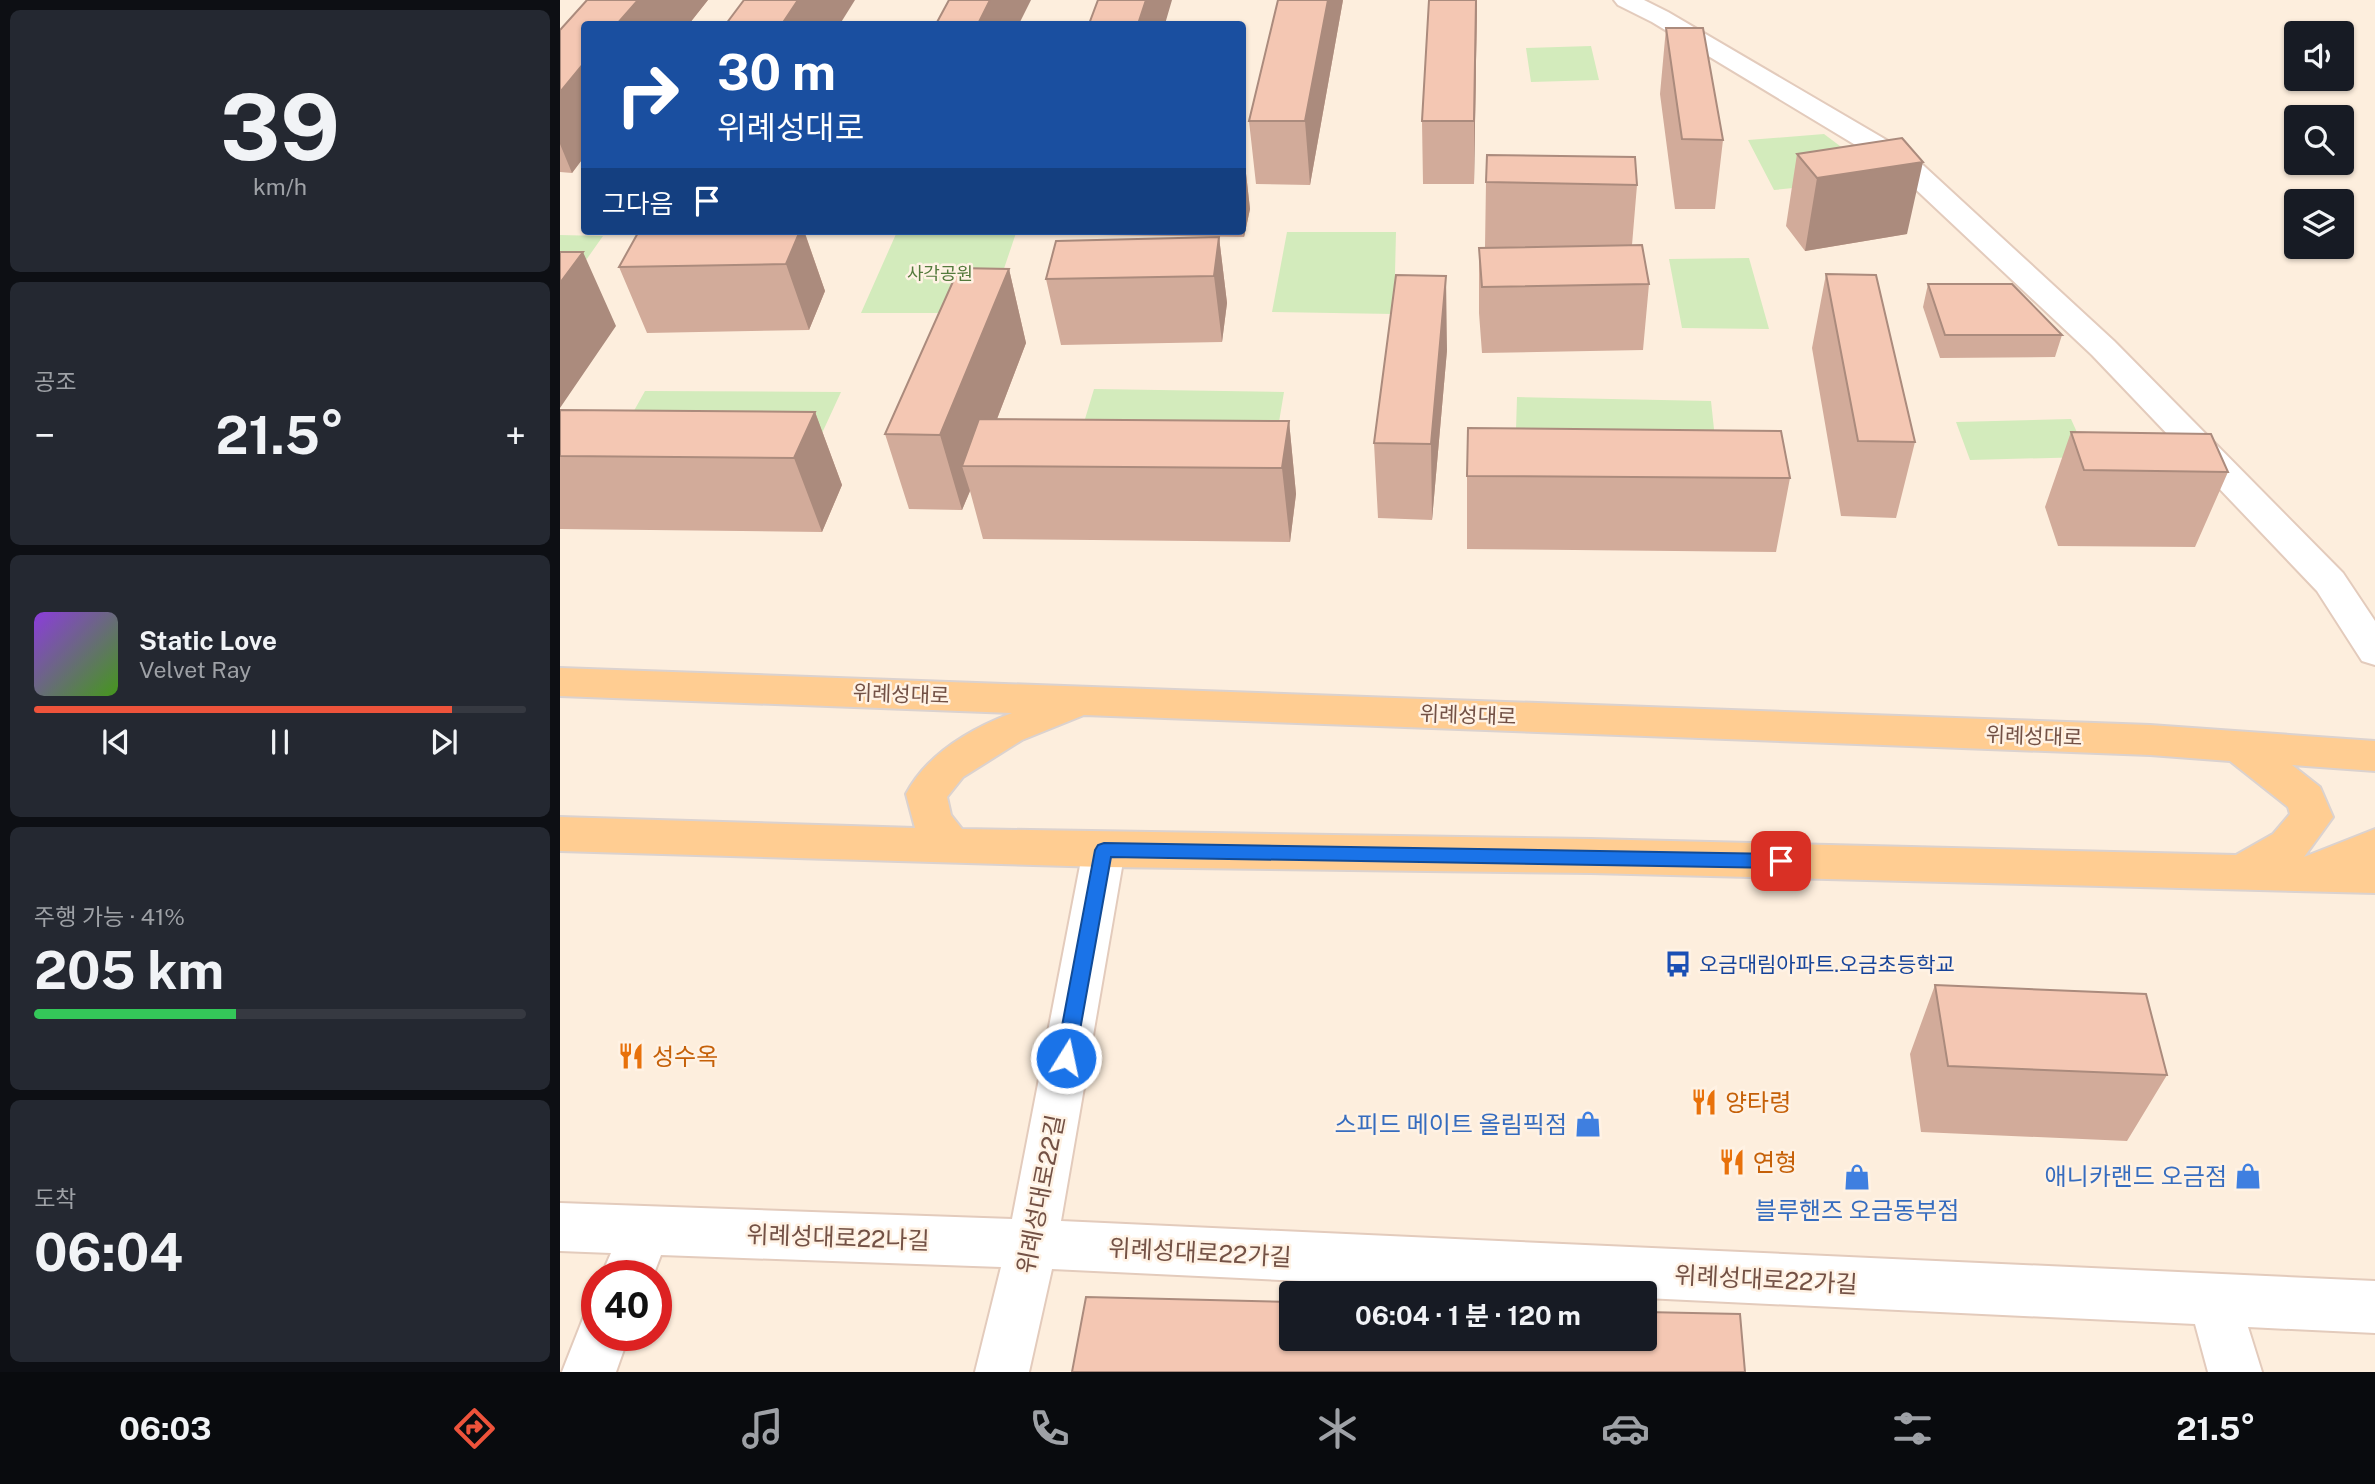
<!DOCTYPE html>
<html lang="ko">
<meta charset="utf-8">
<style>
:root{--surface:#171b24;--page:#242831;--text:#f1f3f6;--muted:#9ea1a6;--line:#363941;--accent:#ee533b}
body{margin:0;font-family:"Public Sans","Noto Sans KR",sans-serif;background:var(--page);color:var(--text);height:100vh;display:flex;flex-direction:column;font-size:26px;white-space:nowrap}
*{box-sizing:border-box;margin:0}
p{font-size:23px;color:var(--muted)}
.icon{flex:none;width:38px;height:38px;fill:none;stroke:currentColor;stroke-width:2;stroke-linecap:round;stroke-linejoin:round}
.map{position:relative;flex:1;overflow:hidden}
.details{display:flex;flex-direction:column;gap:10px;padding:10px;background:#0d0f14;width:560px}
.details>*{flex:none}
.banner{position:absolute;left:21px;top:21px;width:665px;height:214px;border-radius:7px;box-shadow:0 2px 5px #0004;background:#1a4fa0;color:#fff;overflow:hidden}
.buttons{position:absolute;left:1724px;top:21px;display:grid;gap:14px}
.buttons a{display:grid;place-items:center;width:70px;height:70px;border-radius:7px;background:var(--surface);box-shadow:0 2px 5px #0004;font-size:35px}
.speed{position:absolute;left:21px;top:1260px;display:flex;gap:14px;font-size:35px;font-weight:700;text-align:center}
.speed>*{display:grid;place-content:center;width:91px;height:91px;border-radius:50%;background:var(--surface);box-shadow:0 2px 5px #0004;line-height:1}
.speed .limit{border:10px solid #d22;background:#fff;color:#111}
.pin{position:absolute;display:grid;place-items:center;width:60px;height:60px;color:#fff;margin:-30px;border-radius:14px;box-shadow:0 4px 10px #0006}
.me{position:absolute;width:77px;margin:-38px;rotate:10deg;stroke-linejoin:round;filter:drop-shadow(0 0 5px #0008)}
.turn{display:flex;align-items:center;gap:24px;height:147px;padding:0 21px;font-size:32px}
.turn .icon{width:91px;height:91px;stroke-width:2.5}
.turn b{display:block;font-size:49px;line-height:60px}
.then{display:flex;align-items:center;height:66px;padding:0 21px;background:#0003;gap:14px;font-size:26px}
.big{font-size:52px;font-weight:700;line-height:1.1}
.details .tile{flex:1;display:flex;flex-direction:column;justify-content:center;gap:10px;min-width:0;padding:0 24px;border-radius:10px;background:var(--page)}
.details .dial{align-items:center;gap:0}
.dial b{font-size:91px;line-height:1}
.song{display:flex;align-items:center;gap:21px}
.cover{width:84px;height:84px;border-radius:10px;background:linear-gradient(135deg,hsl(270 70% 55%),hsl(100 70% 35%))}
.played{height:7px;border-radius:4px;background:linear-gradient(90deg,var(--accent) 85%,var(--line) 85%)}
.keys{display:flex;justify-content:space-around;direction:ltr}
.heat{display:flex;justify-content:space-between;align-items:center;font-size:38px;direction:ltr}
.charge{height:10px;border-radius:5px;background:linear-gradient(90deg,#34c759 41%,var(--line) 0)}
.trip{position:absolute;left:719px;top:1281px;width:378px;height:70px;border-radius:7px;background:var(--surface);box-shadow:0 2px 5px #0004;font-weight:700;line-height:70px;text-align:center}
.dock{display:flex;height:112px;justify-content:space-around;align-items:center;background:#090b0e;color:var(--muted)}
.dock .icon{width:49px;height:49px}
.dock .selected{color:var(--accent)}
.dock b{font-size:32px;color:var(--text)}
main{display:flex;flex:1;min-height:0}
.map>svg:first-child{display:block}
</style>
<main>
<section class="details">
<div class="tile dial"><b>39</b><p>km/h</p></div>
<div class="tile"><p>공조</p>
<div class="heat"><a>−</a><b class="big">21.5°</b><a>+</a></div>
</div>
<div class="tile">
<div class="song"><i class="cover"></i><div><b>Static Love</b><p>Velvet Ray</p></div></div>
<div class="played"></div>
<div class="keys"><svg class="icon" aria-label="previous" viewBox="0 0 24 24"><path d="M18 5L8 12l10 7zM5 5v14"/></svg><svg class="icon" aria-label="pause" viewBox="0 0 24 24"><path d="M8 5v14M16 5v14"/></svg><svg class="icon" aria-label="next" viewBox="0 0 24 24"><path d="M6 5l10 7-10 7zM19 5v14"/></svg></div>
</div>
<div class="tile"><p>주행 가능 · 41%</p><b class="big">205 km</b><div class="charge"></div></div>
<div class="tile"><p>도착</p><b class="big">06:04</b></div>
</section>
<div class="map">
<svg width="1815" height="1372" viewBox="0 0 1815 1372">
<rect width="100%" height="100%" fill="#fdeedd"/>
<!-- green -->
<path fill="#d3ebbc" d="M1031 46 1039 80 971 82 966 48Z
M1264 134 1324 179 1214 190 1188 140Z
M727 232H836L834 314 712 312Z
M456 233 429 313H301L336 234Z
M0 235 43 236 0 297Z
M1189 258 1209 329 1122 328 1109 259Z
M534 389 724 392 714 452 516 449Z
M85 391 281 392 257 444 56 443Z
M957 397 1151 401 1158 467 955 462Z
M1511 419 1528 457 1410 460 1396 422Z"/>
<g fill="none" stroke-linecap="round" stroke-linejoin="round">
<!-- minor casing -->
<g stroke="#e3cbbc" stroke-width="4">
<path id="minor" d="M1054 0H1084L1108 12 1352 155 1554 341 1783 573 1815 621V665L1802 661 1757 591 1532 355 1332 167 1092 22 1058 5Z
M544 833 559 838 565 850 501 1221 1815 1281V1333L1688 1327 1702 1372H1648L1635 1324 1085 1298V1293H992L492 1269 469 1372H415L441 1267 101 1255 93 1276H41L51 1253 0 1251V1203L452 1219 523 850 529 838Z
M37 1311V1335H69L56 1372H2L24 1316Z"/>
</g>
<!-- major casing -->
<g stroke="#dbd2cf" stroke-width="4">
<path id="major" d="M0 668 1590 725 1815 741V771L1732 765 1760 787 1773 817 1744 857 1815 829V893L1031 873 544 867 0 851V817L355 828 346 794C367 754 410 729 452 713L0 696ZM524 715 1590 755 1670 761 1728 807 1730 814 1713 834 1676 855 1031 839 402 829 391 815 387 797 403 777 462 740Z"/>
</g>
<!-- minor -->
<use href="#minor" fill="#fff" fill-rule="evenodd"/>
<!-- major -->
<use href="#major" fill="#ffcd92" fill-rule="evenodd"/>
</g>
<!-- wall -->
<path fill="#d2ab9a" d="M27 0H148L129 24H24V157L12 173 0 172V30Z
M783 0 750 185 696 184 689 121Z
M869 0H917L914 184H863L862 121Z
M1106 28 1163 140 1155 209H1115L1100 94Z
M1237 154 1347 234 1245 251 1226 226Z
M682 156H684L690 209 684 237 538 235V231H682Z
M926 182 1077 185 1072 245 1089 284 1083 350 922 353 919 313V248L925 247Z
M79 231H295L294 233H245L265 291 249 330 87 333 59 267Z
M659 237 667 303 662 342 501 345 486 279Z
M449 269 466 343 437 419 729 421 736 494 730 542 423 539 410 491 402 510 349 509 325 434Z
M1266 274 1355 442 1336 518 1281 516 1252 348Z
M1368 284 1502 335 1495 357 1380 358 1363 307Z
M887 350 872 520 818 518 814 443Z
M0 410 255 412 282 485 262 532 0 529Z
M1511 432 1668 472 1635 547 1498 546 1485 507Z
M907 476 1230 478 1216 552 907 549Z
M1375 985 1607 1075 1567 1141 1361 1132 1350 1054Z"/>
<!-- shaded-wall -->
<path fill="#ab8b7d" d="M78 0H148L129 24H57Z
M238 0H295L280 24H222Z
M430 0H471L459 24H418Z
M586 0H612L605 24H578Z
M768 0H783L750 185 745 121Z
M916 0H917L914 184V121Z
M24 63V157L12 173 0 144V92Z
M684 156 690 209 684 237 682 227V162Z
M1363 162 1347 234 1245 251 1257 178Z
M240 231H244L265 291 249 330 226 264Z
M659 237 667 303 662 342 654 276Z
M23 252 56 326 0 408V283Z
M449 269 466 343 419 466H402L410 491 402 510 380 435Z
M886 276 887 350 872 520 871 444Z
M255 412 282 485 262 532 234 458Z
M729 421 736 494 730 542 722 468Z"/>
<!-- building -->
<path fill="#f4c7b3" stroke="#ab8b7d" stroke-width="2" d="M27 0H78L57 24H24V63L0 92V30Z
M184 0H238L222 24H166Z
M389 0H430L418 24H376Z
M538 0H586L578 24H529Z
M718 0H768L745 121H689Z
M869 0H916L914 121H862Z
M1106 28H1143L1163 140 1122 139Z
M1342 138 1363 162 1257 178 1237 154Z
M927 155 1075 157 1077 185 926 182Z
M79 231H240L226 264 59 267Z
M659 237 654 276 486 279 496 241Z
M1082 245 1089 284 922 287 919 248Z
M0 252H23L0 283Z
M399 268 449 269 380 435 325 434Z
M1266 274 1316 275 1355 442 1298 441Z
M836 275 886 276 871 444 814 443Z
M1368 284H1452L1502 335H1385Z
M0 410 255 412 234 458 0 456Z
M419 419 729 421 722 468 402 466Z
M908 428 1221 431 1230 478 907 476Z
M1511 432 1651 434 1668 472 1524 470Z
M1375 985 1586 994 1607 1075 1388 1066Z
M526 1297 732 1302V1339H1085V1312L1180 1314 1185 1372H512Z"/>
<!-- route -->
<path fill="#1a73e8" stroke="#114b97" stroke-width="2" d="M544 843 1221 854 1227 856 1229 861 1227 866 1221 868 551 857 515 1058 512 1064 506 1066 499 1064 496 1058 535 850 538 845Z"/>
<!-- icons -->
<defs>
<g id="bus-bare" transform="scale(2.1)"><path d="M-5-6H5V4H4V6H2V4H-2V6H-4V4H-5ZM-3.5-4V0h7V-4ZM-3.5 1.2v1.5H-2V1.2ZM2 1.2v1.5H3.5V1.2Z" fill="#1a4fb4" stroke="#fff2e4" stroke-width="2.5" paint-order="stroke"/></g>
<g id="restaurant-bare" transform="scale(2.1)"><path d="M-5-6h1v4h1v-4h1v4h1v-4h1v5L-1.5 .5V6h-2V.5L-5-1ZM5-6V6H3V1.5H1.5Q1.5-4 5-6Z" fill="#e8710a" stroke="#fff2e4" stroke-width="2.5" paint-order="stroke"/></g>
<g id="shop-bare" transform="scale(2.1)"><path d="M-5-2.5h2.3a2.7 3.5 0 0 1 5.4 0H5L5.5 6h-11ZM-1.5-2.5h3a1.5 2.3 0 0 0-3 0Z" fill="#3f7fe0" stroke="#fff2e4" stroke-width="2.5" paint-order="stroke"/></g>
</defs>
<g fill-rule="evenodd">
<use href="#bus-bare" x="1118" y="964"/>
<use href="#restaurant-bare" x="71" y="1056"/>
<use href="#restaurant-bare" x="1144" y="1102"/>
<use href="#shop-bare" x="1028" y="1124"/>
<use href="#restaurant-bare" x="1172" y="1162"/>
<use href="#shop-bare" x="1688" y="1176"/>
<use href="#shop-bare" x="1297" y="1177"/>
</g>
<g text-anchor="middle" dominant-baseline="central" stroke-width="5" stroke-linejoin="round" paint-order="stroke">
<!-- far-park labels -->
<g font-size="18" fill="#547a3c" stroke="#fff2e4">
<text x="380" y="273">사각공원</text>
</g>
<!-- street labels -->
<g font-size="21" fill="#735145" stroke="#fff2e4">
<text transform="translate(341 694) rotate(2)">위례성대로</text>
<text transform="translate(908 715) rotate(2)">위례성대로</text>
<text transform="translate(1474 736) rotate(2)">위례성대로</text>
</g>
<!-- transit labels -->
<g font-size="21" fill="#164399" stroke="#fff2e4" text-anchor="start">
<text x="1139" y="964">오금대림아파트.오금초등학교</text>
</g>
<!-- near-food labels -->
<g font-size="24" fill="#c56008" stroke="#fff2e4" text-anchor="start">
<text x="92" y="1056">성수옥</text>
<text x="1165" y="1102">양타령</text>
<text x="1193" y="1162">연형</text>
</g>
<!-- near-shop labels -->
<g font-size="24" fill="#366cbe" stroke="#fff2e4" text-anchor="end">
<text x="1007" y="1124">스피드 메이트 올림픽점</text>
<text x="1667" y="1176">애니카랜드 오금점</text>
<text x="1297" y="1210" text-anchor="middle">블루핸즈 오금동부점</text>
</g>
<!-- near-street labels -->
<g font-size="24" fill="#735145" stroke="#fff2e4">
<text transform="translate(480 1194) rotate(-79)">위례성대로22길</text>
<text transform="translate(278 1237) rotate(2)">위례성대로22나길</text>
<text transform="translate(640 1252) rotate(3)">위례성대로22가길</text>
<text transform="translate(1206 1279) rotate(3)">위례성대로22가길</text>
</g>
</g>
</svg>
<div class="buttons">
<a><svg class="icon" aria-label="sound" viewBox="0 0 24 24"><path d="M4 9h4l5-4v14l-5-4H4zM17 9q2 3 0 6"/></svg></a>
<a><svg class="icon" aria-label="search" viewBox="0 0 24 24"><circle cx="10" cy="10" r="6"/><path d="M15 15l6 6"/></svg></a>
<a><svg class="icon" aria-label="layers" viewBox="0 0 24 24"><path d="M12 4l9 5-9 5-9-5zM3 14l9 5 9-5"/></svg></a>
</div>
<div class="speed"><div class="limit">40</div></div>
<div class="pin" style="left:1221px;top:861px;background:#d93025"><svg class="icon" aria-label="arrive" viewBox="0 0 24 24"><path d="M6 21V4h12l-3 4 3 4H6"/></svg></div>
<svg class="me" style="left:506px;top:1058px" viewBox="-20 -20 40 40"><circle r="17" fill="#1a73e8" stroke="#fff" stroke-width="3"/><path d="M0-11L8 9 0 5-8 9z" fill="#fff"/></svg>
<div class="trip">06:04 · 1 분 · 120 m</div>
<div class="banner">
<div class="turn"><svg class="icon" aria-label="right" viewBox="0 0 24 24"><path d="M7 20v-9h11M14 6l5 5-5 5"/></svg><div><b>30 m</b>위례성대로</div></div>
<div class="then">그다음<svg class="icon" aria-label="arrive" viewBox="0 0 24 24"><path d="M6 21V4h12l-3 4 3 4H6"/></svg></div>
</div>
</div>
</main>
<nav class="dock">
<b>06:03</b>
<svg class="icon selected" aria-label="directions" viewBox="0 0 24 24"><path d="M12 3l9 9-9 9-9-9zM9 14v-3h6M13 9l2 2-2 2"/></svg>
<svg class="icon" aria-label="music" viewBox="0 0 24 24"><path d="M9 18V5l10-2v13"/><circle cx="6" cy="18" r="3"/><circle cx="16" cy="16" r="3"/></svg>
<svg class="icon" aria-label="phone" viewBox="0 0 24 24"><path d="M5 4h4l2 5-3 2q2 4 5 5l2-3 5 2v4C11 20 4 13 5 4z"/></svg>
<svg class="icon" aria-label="climate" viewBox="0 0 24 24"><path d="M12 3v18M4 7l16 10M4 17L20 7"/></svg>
<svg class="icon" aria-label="car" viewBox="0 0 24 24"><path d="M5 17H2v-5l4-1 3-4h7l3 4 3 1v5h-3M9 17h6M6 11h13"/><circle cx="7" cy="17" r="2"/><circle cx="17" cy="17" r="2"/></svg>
<svg class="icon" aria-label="filters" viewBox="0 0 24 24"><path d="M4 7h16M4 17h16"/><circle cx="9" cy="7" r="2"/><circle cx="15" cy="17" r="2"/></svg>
<b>21.5°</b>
</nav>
